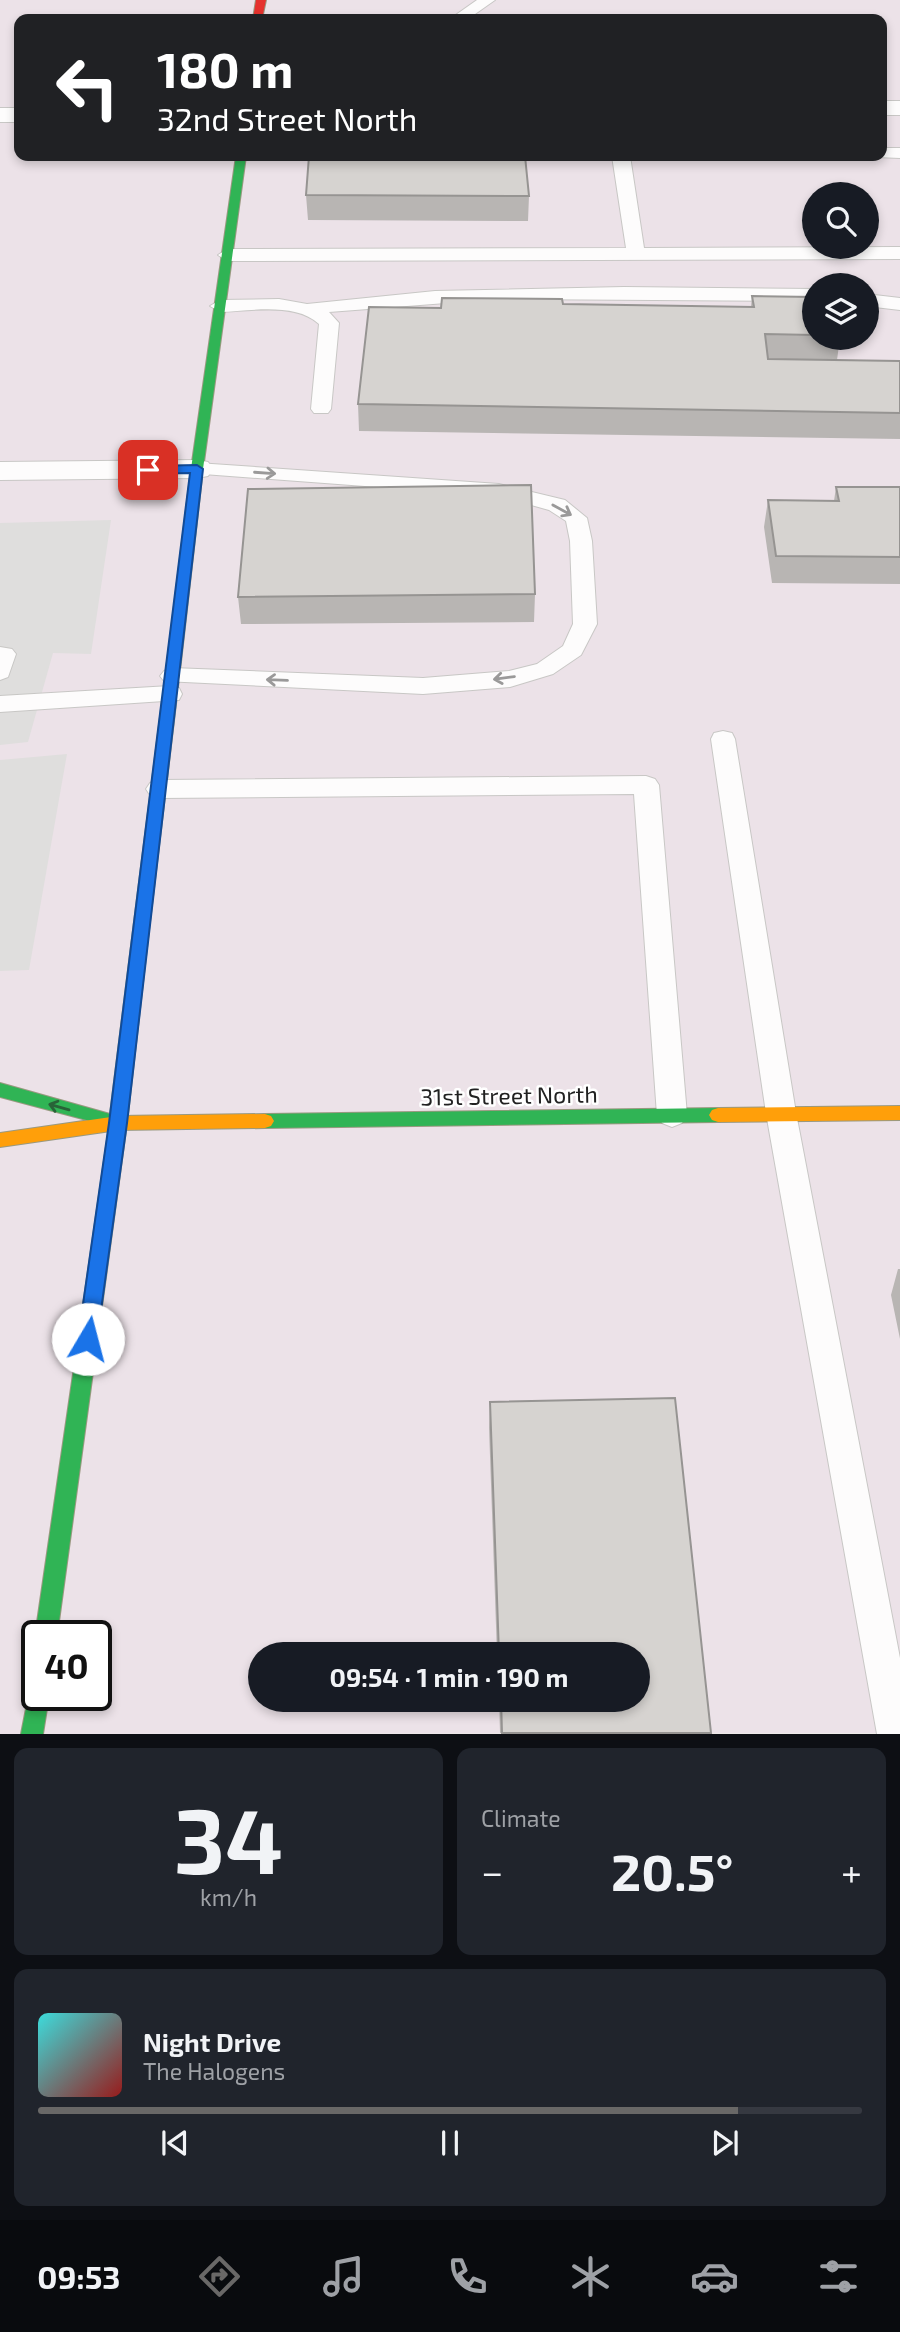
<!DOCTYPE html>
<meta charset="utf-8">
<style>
:root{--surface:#171b24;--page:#20242c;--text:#f1f3f6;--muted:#9ea1a6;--line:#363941;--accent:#696867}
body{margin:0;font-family:"Exo 2",sans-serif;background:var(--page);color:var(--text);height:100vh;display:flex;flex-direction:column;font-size:26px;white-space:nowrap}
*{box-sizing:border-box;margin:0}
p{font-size:23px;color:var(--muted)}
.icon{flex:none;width:38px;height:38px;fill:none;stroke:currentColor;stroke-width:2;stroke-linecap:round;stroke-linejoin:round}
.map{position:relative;height:1734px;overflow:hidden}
.details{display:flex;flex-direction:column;gap:14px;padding:14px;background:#0d0f14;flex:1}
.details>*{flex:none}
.hud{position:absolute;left:14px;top:14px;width:873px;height:147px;border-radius:14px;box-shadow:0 4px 10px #0003;background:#202124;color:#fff;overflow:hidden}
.buttons{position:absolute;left:802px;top:182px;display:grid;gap:14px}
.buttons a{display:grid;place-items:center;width:77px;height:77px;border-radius:50%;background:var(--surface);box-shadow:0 4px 10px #0003;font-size:35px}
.speed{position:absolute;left:21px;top:1620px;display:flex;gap:14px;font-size:35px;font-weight:700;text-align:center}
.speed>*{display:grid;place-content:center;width:91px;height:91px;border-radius:50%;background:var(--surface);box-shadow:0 4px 10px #0003;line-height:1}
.speed .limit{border:4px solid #111;border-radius:10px;background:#fff;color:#111}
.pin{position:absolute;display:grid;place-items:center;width:60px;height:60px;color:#fff;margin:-30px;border-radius:14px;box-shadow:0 4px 10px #0006}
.me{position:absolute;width:77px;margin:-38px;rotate:8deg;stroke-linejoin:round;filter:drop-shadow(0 0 5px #0008)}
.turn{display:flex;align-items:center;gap:24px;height:147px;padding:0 28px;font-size:32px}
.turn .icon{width:91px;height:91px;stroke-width:2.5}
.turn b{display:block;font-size:49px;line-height:60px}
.big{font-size:52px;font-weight:700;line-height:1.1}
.details .card{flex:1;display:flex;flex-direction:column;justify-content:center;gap:10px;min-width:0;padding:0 24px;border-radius:14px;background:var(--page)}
.details .dial{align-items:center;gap:0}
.dial b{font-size:91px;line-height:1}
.song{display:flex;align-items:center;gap:21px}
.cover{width:84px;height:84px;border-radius:10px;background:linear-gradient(135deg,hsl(180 70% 55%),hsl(0 70% 35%))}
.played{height:7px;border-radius:4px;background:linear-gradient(90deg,var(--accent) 85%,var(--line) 85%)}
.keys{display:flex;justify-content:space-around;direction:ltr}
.heat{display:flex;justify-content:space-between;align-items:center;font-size:38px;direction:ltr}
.details .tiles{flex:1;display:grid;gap:14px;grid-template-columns:1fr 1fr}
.card:last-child{grid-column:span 2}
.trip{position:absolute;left:248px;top:1642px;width:402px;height:70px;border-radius:35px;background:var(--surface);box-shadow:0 4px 10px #0003;font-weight:700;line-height:70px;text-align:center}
.menu{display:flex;height:112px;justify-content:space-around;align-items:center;background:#090b0e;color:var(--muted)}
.menu .icon{width:49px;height:49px}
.menu .current{color:var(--accent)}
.menu b{font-size:32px;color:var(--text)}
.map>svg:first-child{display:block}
</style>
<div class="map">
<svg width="900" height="1734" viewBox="0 0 900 1734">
<rect width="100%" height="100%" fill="#efede9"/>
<!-- industrial -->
<path fill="#ece2e8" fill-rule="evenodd" d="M0 0H900V1733L0 1734ZM19 19H882V156H19ZM814 194H866V247H814ZM814 285H866V338H814ZM37 1636H96V1696H37ZM261 1654H639V1699H261Z"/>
<!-- parking -->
<path fill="#dfdedd" d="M111 520 91 654 53 653 28 742 0 745V523Z
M67 754 29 970 0 971V760Z"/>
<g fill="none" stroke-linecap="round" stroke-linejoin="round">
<!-- lane casing -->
<g stroke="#c8c7c5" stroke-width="2">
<path id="lane" d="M477 0H495L468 19H450Z
M882 148H900V158L876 157 882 156Z
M612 156H630L644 248 900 247V259L227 261 218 255 227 249 626 248Z
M624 287 814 289V301L498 299 329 312 339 323 331 409 328 413H314L311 409 319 324C295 302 250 311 220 312L210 306 220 300 279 299 307 304 435 291Z
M866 294 900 298V310L866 306Z
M197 463 499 484 565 500 587 518 592 541 597 624 581 655 553 674 510 687 423 694 164 681 160 676 164 671 172 668 423 678 509 671 537 664 563 646 573 624 570 541 566 521 549 510 499 496 190 473 186 469 190 465Z
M0 647 12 649 16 654 8 677 0 680Z
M170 686 179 688 182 694 179 700 0 712V696Z
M723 731 732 733 735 739 796 1113 900 1658V1734H877L766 1113 711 739 714 733Z
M646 776 655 779 659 785 687 1115 682 1123 672 1127 662 1123 657 1115 634 794 159 798 150 795 146 789 150 783 159 780Z"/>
</g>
<!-- street casing -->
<g stroke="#c8c7c5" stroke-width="2">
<path id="street" d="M882 101H900V115H882Z
M0 108H19V122H0Z
M197 460 208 462 213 469 208 476 197 478 0 480V462Z"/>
</g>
<!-- fast casing -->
<g stroke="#999980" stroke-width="2">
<path id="fast" d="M236 156H246L203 469 181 662 174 667 167 662 191 469Z
M141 924 147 926 149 930 127 1123 57 1636H37V1640L35 1636 109 1126 0 1097V1083L110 1114 133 930 135 926Z
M718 1108 724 1110 727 1115 724 1120 718 1122 265 1128 259 1126 256 1121 259 1116 265 1114Z
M37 1686V1696H49L43 1734H21L30 1688Z"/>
</g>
<!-- slow casing -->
<g stroke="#999980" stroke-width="2">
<path id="slow" d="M174 657 181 662 149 930 147 934H135L133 930 167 662Z
M900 1106V1120L718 1122 712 1120 709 1115 712 1110 718 1108Z
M265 1114 271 1116 274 1121 271 1126 265 1128 118 1130 0 1147V1133L118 1116Z"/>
</g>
<!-- jam casing -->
<g stroke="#999980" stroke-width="2">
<path id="jam" d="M256 0H266L262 19H253Z"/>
</g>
<!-- lane -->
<use href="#lane" fill="#fdfcfc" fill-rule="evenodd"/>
<!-- street -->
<use href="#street" fill="#fdfcfc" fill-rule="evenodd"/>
<!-- fast -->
<use href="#fast" fill="#30b455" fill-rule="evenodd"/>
<!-- slow -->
<use href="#slow" fill="#ff9f0a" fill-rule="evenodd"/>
<!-- jam -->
<use href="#jam" fill="#e5322d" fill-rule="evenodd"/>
</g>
<!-- wall -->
<path fill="#b8b5b3" d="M306 195 529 196 528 221 308 220Z
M752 296 814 297V338H840L837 360 900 361V439L359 431 358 404 441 308 563 304 751 307Z
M836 487H900V584L772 583 764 527 768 500 834 501Z
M535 594 534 622 241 624 238 597Z
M898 1269H900V1339L891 1295Z
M490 1402 711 1733H500L499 1699H639V1654H497L489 1428Z"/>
<!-- building -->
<path fill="#d6d3d0" stroke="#969492" stroke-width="2" d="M309 156H525L529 196 306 195Z
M752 296 814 297V335L765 334 768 359 900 361V413L358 404 369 307 441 308 442 298 562 299 563 304 754 307Z
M531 485 535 594 238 597 248 489Z
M836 487H900V557L776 556 768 500 839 501Z
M675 1398 711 1733H502L501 1699H639V1654H499L490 1402Z"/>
<!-- one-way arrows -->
<defs><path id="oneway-shaft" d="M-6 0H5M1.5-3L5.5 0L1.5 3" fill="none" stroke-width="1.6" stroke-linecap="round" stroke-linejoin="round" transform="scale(1.75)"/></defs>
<g stroke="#9a9999">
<use href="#oneway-shaft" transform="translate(265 473) rotate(4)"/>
<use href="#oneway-shaft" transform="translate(562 510) rotate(29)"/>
<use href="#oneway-shaft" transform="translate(504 678) rotate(172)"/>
<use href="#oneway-shaft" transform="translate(277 680) rotate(-178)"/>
</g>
<use stroke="#286338" href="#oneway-shaft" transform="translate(59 1107) rotate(-164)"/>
<!-- route -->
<path fill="#1a73e8" stroke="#114b97" stroke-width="2" d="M197 465 203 469 127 1123 97 1339 95 1345 88 1348 81 1345 78 1339 109 1123 190 473 148 474 141 470 148 466Z"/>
<g text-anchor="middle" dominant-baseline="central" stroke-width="5" stroke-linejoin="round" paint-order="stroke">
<!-- street labels -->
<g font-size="23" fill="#212121" stroke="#fff">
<text transform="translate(509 1095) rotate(-1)">31st Street North</text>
</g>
</g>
</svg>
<div class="buttons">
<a><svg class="icon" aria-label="search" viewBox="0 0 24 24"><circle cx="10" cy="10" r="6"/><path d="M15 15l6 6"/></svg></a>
<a><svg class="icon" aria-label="layers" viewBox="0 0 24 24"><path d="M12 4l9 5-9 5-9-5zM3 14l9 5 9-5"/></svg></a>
</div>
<div class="speed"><div class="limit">40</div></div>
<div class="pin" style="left:148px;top:470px;background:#d93025"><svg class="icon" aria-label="arrive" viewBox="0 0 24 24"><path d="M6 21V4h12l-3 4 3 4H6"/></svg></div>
<svg class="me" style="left:88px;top:1339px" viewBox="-20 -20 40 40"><circle r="19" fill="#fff"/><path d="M0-13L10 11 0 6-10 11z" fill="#1a73e8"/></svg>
<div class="trip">09:54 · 1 min · 190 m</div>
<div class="hud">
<div class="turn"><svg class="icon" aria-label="left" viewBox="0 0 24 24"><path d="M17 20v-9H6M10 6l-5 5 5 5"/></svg><div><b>180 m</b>32nd Street North</div></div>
</div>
</div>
<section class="details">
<div class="tiles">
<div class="card dial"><b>34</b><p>km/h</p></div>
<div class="card"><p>Climate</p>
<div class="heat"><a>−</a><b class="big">20.5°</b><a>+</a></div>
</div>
<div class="card">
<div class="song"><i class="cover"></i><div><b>Night Drive</b><p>The Halogens</p></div></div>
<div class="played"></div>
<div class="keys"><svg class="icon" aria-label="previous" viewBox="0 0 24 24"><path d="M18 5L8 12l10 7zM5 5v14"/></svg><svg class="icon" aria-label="pause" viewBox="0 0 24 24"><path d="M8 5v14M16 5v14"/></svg><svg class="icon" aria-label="next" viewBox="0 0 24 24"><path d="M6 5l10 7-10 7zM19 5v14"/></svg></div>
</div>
</div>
</section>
<nav class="menu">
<b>09:53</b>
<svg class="icon current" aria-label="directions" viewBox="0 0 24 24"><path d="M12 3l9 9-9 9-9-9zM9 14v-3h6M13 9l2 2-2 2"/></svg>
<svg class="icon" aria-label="music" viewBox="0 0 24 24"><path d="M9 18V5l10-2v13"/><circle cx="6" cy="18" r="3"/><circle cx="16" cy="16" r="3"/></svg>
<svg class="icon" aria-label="phone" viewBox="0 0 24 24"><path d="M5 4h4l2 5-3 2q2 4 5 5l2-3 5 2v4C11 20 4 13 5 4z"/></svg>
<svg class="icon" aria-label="climate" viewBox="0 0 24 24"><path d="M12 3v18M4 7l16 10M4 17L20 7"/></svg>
<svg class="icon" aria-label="car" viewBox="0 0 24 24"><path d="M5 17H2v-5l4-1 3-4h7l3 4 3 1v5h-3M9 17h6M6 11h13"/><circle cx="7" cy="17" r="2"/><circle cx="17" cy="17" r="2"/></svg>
<svg class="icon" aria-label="filters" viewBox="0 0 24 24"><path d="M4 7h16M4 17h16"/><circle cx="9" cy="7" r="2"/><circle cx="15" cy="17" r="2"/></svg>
</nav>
